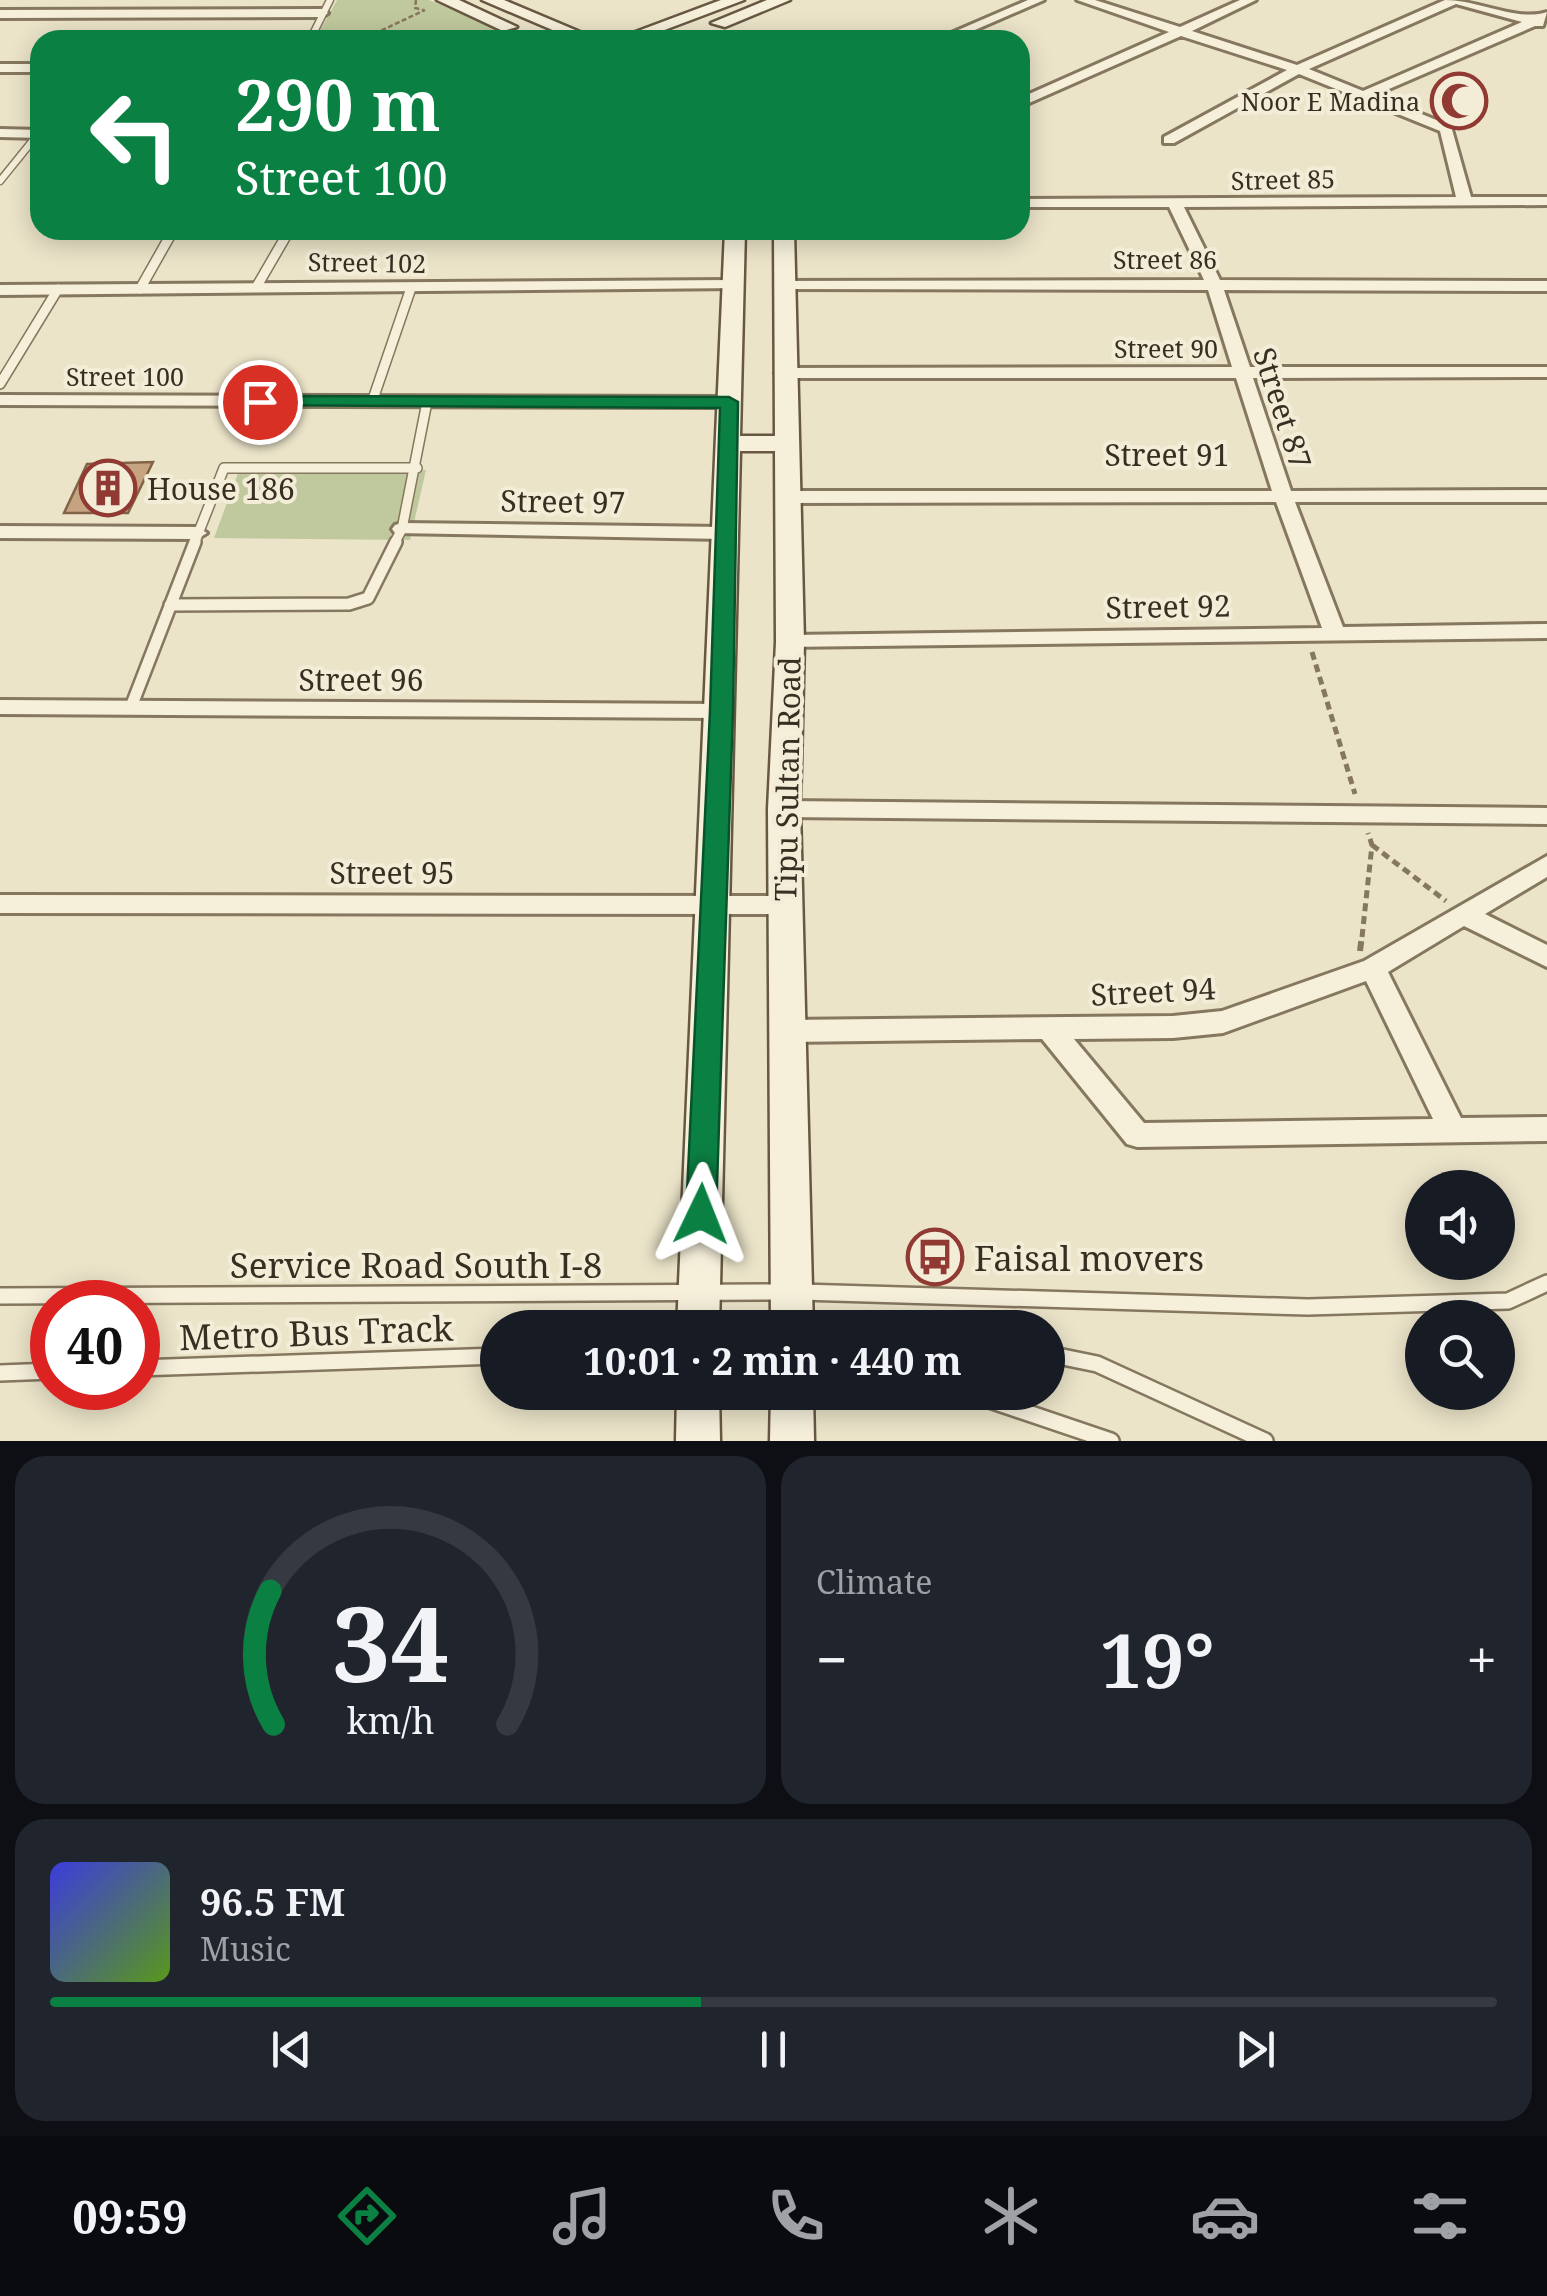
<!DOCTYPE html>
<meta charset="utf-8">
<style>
:root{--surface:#171b24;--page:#20242c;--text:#f1f3f6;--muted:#9ea1a6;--line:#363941;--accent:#0b8043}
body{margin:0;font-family:"Noto Serif",serif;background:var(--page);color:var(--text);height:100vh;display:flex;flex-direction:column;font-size:38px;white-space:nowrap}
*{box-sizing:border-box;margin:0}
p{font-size:32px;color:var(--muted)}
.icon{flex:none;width:55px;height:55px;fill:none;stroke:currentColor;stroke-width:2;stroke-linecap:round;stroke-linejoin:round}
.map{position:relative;height:1441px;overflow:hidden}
.sheet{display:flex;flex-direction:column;gap:15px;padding:15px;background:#0d0f14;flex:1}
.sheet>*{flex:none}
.banner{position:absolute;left:30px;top:30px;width:1000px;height:210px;border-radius:30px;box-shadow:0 5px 25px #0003;background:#0b8043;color:#fff;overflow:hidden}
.tools{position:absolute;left:1405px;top:1170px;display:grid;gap:20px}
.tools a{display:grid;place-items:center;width:110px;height:110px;border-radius:50%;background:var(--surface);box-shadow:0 5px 25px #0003;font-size:50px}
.speed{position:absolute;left:30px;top:1280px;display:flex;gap:20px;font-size:50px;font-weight:700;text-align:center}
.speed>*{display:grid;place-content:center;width:130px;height:130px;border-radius:50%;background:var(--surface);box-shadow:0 5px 25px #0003;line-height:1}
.speed .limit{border:15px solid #d22;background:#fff;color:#111}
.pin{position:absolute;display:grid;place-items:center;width:85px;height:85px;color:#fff;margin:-42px;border:5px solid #fff;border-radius:50%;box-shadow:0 2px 10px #0007}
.me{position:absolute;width:110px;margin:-55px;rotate:2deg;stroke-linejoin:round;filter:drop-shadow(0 0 8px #0008)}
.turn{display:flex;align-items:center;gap:35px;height:210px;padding:0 40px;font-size:45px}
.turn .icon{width:130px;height:130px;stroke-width:2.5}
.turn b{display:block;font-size:70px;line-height:85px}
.big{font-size:75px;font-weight:700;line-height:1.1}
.sheet .widget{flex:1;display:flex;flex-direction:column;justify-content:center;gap:15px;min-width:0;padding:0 35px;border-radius:30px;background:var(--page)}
.sheet .dial{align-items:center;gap:0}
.dial svg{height:260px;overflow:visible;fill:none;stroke:var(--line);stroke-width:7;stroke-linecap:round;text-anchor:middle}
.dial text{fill:var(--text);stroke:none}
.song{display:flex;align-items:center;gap:30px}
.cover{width:120px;height:120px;border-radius:15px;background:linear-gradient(135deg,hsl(240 70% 55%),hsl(90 70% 35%))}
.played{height:10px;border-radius:5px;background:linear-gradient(90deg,var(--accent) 45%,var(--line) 45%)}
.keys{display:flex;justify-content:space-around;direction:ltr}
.heat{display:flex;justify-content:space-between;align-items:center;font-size:55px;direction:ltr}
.sheet .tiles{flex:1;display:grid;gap:15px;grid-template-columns:1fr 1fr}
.widget:last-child{grid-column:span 2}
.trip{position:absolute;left:480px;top:1310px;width:585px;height:100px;border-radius:50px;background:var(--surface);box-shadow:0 5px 25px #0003;font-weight:700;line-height:100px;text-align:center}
.tabs{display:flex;height:160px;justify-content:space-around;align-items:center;background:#090b0e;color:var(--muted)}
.tabs .icon{width:70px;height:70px}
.tabs .active{color:var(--accent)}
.tabs b{font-size:45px;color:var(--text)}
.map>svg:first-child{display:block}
</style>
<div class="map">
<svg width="1547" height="1441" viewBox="0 0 1547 1441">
<rect width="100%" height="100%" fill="#ebe4c9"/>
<!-- green -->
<path fill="#c0c99d" d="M337 0H429L526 40H315Z
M240 468 426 470 410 540 214 538Z"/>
<!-- building -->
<path fill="#c6a381" stroke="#836346" stroke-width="2.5" d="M153 462 128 513H64L87 464Z"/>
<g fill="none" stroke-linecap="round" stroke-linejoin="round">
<!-- lane-far3 casing -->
<g stroke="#86775f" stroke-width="9">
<path id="lane-far3" d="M310 40 330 0
M0 181 38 134
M169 239 174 230
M285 239 290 230"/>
</g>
<!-- lane-far2 casing -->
<g stroke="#86775f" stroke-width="12">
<path id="lane-far2" d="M257 286 286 236
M140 289 170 236
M0 384 58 289
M372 402 411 288
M194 544 224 468H417
M394 544 402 529 427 402"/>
</g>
<!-- lane-far1 casing -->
<g stroke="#86775f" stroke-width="16">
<path id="lane-far1" d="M170 605 349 604 368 598 396 542
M131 707 195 542"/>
</g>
<!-- lane casing -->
<g stroke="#86775f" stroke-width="20">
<path id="lane" d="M801 1292 1308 1307 1508 1301 1547 1283
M0 1296 782 1292
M816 1328H834
M1048 1354 1097 1364 1265 1441
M138 1368 498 1356
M0 1373 52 1371
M966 1392 1111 1441"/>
</g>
<!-- street casing -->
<g stroke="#86775f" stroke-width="6">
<path id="street" d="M1028 0H1044L952 40H935Z
M1077 0H1095L1180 27 1240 0H1256L1192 31 1297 65 1445 0C1478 0 1518 22 1547 12L1543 26H1535L1375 95 1451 126 1471 197H1547V205L1184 207 1220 280 1547 281V291L1224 290 1250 367H1547V377L1253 378 1291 491 1547 490V502H1295L1343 627 1547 624V638L782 647 779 642 790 635 1322 628 1276 502 786 503 776 497 786 491H1272L1236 378H784L775 373 784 368 1232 367 1208 290 783 289 775 284 777 281 1204 280 1169 207H1020V199L1456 197 1440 131 1299 74 1174 143H1164V137L1287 70 1181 36 1020 107V98L1169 32ZM1456 4 1522 22 1363 91 1309 69Z
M0 10 322 9 328 13 322 17 0 18Z
M0 64H40V72H0Z
M0 129 40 130V138L0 137Z
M733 280 741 285 739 288 0 295V285Z
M0 395 729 397 738 402 729 407 0 405Z
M402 523 724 527 734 533 724 539 395 533 392 529 395 525Z
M0 526 197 527 207 533 197 539 0 538Z
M0 700 721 704 732 711 721 718 0 714Z
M784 801 1547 808V824L784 817 776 815 772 809 776 803Z
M1547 856V877L1485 914 1547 945V967L1464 926 1388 972 1461 1118 1547 1117V1141L1137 1147 1127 1144 1042 1039 786 1042 776 1039 772 1031 776 1023 786 1020 1173 1016 1222 1011 1364 961ZM1366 981 1433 1119 1144 1123 1074 1039 1173 1038 1223 1033Z
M0 895 785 896 794 898 798 905 794 912 785 914 0 913Z"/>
</g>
<!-- secondary casing -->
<g stroke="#685842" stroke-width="5">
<path id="secondary" d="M437 0H459L517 27 503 31Z
M482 0H504L599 40H576Z
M721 0H744L638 40H614Z
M767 0H790L725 27 711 23Z
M725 230H745L740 436H775L774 230H794L804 642 800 809 813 1328H771L768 809 776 642 775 451H740L719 1328H677Z
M677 1392H719L720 1441H676Z
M771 1392H813L814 1441H770Z"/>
</g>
<!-- path-far2 -->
<path stroke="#86775f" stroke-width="2.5" stroke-dasharray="5 2.5" stroke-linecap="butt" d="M416 0 415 8 423 10
M361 40 425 10"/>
<!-- path-far1 -->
<path stroke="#86775f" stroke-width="5" stroke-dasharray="8 5" stroke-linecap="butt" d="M1312 652 1355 794
M1372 845 1446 901
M1362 937 1372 845 1368 833"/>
<!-- path -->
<path stroke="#86775f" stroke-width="6" stroke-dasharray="10 6" stroke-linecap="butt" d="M1360 951 1362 935"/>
<!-- lane-far3 -->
<use href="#lane-far3" stroke="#f6f0db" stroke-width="6"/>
<!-- lane-far2 -->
<use href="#lane-far2" stroke="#f6f0db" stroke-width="9"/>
<!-- lane-far1 -->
<use href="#lane-far1" stroke="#f6f0db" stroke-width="11"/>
<!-- lane -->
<use href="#lane" stroke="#f6f0db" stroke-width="15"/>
<!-- street -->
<use href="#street" fill="#f6f0db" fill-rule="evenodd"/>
<!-- secondary -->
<use href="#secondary" fill="#f6f0db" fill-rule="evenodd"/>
</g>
<!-- route -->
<path fill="#0b8043" stroke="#07532c" stroke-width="2.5" d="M260 396 729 397 738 402 733 711 716 1214 712 1224 701 1228 690 1224 686 1214 710 711 720 408 254 405 251 402Z"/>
<!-- icons -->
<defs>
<g id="mosque-ring" transform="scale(2.875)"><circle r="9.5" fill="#f3edd8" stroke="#903a33" stroke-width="1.5"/><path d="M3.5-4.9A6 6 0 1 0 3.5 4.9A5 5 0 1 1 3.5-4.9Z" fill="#903a33"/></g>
<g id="building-ring" transform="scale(2.875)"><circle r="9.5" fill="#f3edd8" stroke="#903a33" stroke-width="1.5"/><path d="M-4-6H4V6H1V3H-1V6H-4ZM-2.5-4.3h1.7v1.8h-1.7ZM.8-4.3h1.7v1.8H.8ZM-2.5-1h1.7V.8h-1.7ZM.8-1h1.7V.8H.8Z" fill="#903a33"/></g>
<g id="bus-ring" transform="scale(2.875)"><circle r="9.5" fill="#f3edd8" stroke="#903a33" stroke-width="1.5"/><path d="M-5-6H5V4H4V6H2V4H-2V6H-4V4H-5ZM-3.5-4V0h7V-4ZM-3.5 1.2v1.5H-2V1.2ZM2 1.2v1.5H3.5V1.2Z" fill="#903a33"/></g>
</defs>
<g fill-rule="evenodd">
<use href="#mosque-ring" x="1459" y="101"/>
<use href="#building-ring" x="108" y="488"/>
<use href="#bus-ring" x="935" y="1257"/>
</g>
<g text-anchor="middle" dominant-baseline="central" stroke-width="8" stroke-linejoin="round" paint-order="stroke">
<!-- far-poi labels -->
<g font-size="25" fill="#382e21" stroke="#f3edd8" text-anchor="end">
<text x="1420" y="101">Noor E Madina</text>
</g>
<!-- far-street labels -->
<g font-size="25" fill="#382e21" stroke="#f3edd8">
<text transform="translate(1283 179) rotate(-1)">Street 85</text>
<text x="1165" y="259">Street 86</text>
<text transform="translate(367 262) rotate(1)">Street 102</text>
<text x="1166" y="348">Street 90</text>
<text x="125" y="376">Street 100</text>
</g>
<!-- street labels -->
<g font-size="30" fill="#382e21" stroke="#f3edd8">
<text transform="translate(1283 408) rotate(72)">Street 87</text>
<text x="1167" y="454">Street 91</text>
<text transform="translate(563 501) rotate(1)">Street 97</text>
<text transform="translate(1168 606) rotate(-1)">Street 92</text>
<text x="361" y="679">Street 96</text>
<text transform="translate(787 779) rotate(-89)">Tipu Sultan Road</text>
<text x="392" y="872">Street 95</text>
<text transform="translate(1153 991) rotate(-3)">Street 94</text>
</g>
<!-- poi labels -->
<g font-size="30" fill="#382e21" stroke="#f3edd8" text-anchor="start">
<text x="147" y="488">House 186</text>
</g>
<!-- near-poi labels -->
<g font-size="35" fill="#382e21" stroke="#f3edd8" text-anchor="start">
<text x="974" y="1257">Faisal movers</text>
</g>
<!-- near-street labels -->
<g font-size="35" fill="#382e21" stroke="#f3edd8">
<text x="416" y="1264">Service Road South I-8</text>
<text transform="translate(316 1332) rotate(-2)">Metro Bus Track</text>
</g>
</g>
</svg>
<div class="tools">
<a><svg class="icon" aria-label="sound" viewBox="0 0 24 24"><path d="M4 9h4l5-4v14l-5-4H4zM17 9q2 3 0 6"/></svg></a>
<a><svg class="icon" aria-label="search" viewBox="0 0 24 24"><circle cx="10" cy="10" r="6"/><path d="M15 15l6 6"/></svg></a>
</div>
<div class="speed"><div class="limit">40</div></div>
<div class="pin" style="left:260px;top:402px;background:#d93025"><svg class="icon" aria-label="arrive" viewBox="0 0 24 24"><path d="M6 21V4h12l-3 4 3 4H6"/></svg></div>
<svg class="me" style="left:701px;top:1214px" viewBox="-20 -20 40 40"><path d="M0-17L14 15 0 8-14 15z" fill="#0b8043" stroke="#fff" stroke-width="4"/></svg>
<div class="trip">10:01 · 2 min · 440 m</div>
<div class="banner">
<div class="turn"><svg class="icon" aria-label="left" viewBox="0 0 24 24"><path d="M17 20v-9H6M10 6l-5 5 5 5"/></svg><div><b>290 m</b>Street 100</div></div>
</div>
</div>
<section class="sheet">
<div class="tiles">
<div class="widget dial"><svg viewBox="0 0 100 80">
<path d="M14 69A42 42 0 1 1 86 69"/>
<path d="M14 69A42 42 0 0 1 13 28" stroke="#0b8043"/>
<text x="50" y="56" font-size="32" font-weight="700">34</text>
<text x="50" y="72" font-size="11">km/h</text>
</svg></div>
<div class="widget"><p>Climate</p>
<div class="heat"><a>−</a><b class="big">19°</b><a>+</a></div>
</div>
<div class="widget">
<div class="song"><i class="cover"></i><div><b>96.5 FM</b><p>Music</p></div></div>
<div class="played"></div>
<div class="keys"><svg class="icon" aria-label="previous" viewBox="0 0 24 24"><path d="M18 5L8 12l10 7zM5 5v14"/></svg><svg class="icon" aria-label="pause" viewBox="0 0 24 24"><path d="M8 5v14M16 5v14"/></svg><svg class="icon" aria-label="next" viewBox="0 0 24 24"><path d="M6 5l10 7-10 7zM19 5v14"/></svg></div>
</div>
</div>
</section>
<nav class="tabs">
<b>09:59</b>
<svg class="icon active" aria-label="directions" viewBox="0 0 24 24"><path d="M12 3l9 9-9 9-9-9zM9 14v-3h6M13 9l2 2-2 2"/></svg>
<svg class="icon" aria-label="music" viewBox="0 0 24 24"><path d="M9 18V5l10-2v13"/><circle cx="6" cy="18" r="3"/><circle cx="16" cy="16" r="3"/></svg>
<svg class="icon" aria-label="phone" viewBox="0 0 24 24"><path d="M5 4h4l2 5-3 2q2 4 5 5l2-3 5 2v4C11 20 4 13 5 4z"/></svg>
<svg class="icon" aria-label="climate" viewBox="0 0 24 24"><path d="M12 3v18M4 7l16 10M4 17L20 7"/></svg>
<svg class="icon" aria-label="car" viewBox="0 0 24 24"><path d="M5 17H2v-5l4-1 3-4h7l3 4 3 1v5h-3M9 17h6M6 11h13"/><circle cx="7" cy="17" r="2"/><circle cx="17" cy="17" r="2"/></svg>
<svg class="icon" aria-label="filters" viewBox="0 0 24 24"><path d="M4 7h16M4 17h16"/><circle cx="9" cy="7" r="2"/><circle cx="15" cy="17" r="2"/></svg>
</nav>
